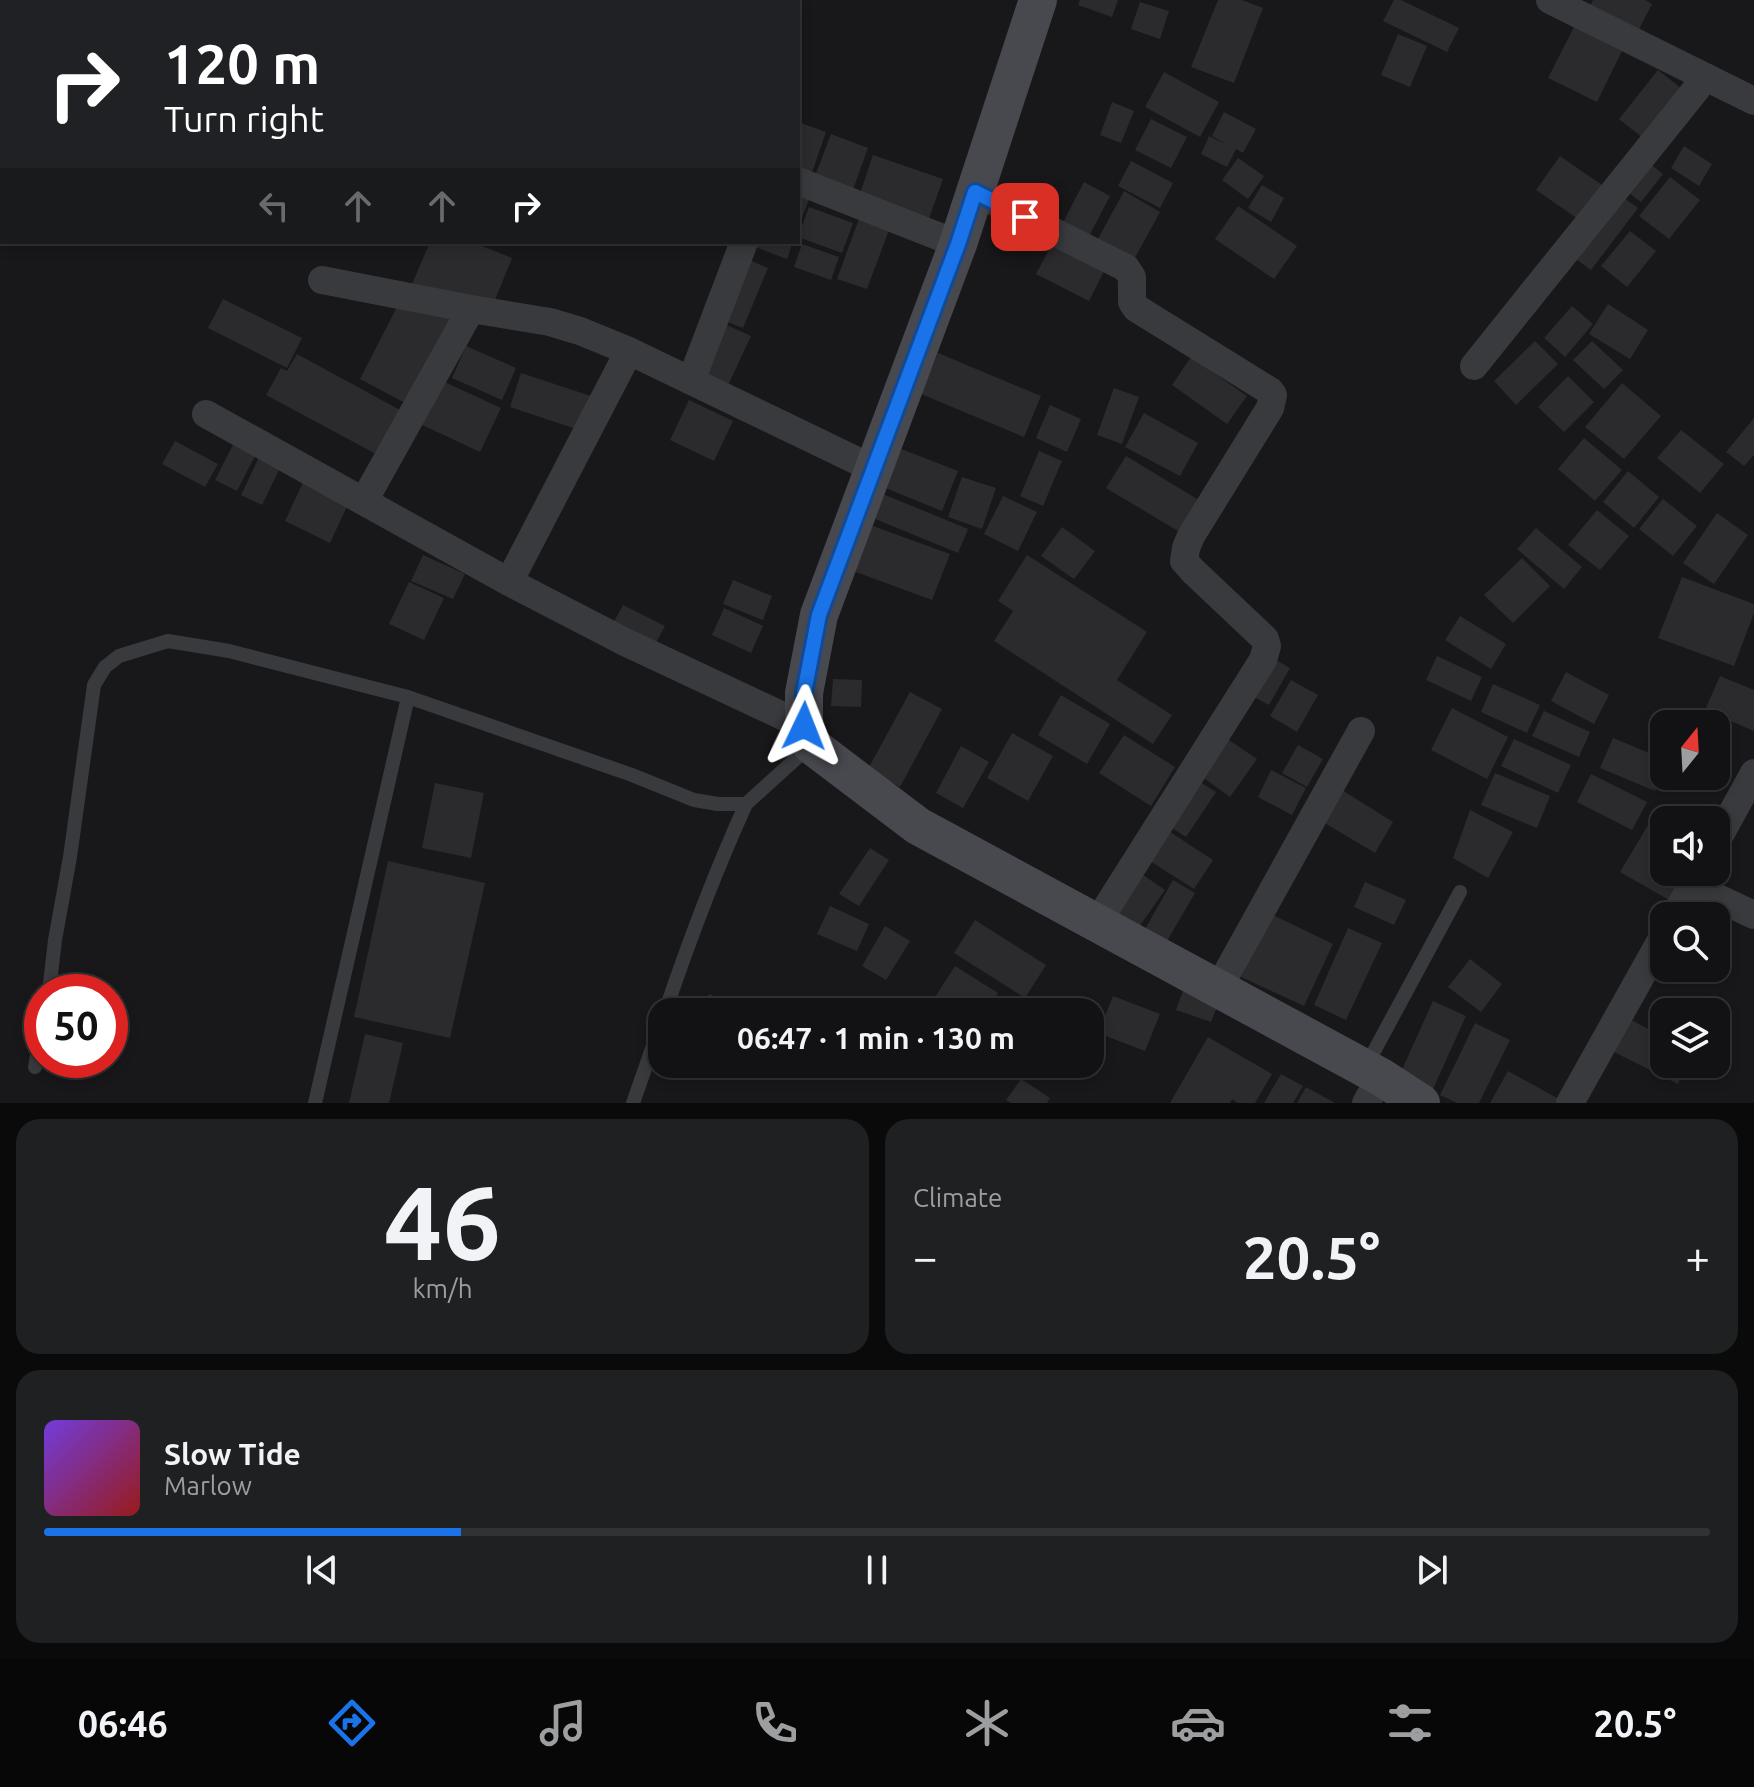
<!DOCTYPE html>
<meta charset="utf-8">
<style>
:root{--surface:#121214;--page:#1f2022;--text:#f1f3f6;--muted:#9c9ea0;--line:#313234;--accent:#1a73e8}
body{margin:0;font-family:Ubuntu,sans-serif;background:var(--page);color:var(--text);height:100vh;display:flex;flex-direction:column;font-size:30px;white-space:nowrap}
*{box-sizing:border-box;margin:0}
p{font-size:26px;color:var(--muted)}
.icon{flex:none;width:44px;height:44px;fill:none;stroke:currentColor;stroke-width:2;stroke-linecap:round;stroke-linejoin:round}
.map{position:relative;height:1103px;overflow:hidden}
.details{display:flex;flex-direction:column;gap:16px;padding:16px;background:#0a0a0b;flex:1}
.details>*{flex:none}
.guide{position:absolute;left:0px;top:0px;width:800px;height:244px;box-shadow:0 4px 12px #0003,0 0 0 2px var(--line);background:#202124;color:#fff;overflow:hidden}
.needle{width:52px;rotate:18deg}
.buttons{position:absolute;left:1650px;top:710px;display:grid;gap:16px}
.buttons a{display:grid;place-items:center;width:80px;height:80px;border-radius:16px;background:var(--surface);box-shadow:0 4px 12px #0003,0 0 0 2px var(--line);font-size:40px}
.speed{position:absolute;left:24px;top:974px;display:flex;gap:16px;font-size:40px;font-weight:700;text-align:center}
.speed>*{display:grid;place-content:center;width:104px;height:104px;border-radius:50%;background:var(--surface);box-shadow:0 4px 12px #0003,0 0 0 2px var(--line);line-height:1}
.speed .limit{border:12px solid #d22;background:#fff;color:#111}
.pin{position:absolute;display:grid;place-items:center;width:68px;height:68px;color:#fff;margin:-34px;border-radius:16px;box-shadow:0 4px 12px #0006}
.me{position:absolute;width:88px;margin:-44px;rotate:2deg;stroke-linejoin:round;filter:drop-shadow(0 0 6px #0008)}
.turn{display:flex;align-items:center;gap:28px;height:168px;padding:0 32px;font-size:36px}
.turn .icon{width:104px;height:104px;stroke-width:2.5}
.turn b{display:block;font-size:56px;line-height:68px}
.lanes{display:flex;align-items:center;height:76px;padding:0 32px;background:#0003;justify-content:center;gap:40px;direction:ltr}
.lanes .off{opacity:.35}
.big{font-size:60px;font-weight:700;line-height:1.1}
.details .card{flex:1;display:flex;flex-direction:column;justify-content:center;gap:12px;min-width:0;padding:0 28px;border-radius:24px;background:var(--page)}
.details .dial{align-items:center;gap:0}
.dial b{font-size:104px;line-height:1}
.song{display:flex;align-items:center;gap:24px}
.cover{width:96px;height:96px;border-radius:12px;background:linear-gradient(135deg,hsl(260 70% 55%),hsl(0 70% 35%))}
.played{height:8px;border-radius:4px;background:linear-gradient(90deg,var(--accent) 25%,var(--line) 25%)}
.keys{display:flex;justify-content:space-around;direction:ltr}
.heat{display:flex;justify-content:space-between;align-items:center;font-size:44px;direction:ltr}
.details .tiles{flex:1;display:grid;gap:16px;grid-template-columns:1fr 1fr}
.card:last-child{grid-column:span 2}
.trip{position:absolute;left:648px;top:998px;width:456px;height:80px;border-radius:24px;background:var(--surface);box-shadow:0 4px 12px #0003,0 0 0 2px var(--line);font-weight:700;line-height:80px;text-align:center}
.tabs{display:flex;height:128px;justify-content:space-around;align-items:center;background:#070708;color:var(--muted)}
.tabs .icon{width:56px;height:56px}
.tabs .selected{color:var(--accent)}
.tabs b{font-size:36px;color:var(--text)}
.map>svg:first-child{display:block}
</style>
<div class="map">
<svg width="1754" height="1103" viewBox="0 0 1754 1103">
<rect width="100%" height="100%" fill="#18181a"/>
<!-- building -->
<path fill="#2b2b2e" d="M1080 0H1118L1112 17 1078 5Z
M1218 0H1242L1263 8 1234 83 1191 67Z
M1394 0H1401L1459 28 1447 52 1383 21Z
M1593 0H1645L1652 4 1637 33 1589 8Z
M1140 2 1169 11 1160 39 1131 29Z
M1574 27 1622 51 1597 102 1548 78Z
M1398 34 1427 46 1410 87 1381 75Z
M1658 70 1687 93 1648 142 1619 119Z
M1164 72 1219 102 1200 137 1145 107Z
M1112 102 1134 111 1121 143 1100 135Z
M1224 112 1256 129 1243 153 1236 149 1227 167 1201 154 1209 136 1229 146 1212 136Z
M1151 119 1187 137 1171 168 1135 150Z
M798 122 826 132 810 178 798 174Z
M831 134 868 148 850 198 812 184Z
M1684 146 1712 164 1699 186 1671 168Z
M873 155 943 179 927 224 858 200Z
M1560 156 1602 185 1578 219 1536 190Z
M1238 158 1264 176 1248 199 1222 180Z
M1131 161 1173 183 1160 208 1118 186Z
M1648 162 1663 174 1641 202 1626 191Z
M1670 177 1700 200 1669 239 1639 216Z
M1084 182 1110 196 1085 244 1059 230Z
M1262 185 1284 198 1271 222 1248 208Z
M1124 191 1160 212 1130 267 1093 248Z
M1615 191 1638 208 1591 270 1568 253Z
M798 194 809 199 798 228Z
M1238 206 1297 246 1274 279 1215 239Z
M809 207 853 223 842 253 798 237Z
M859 219 889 230 867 289 837 279Z
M1630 231 1656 251 1627 287 1601 266Z
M430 242H472L512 258 493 305 412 284Z
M742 242H793L787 259Z
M802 244 839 257 831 280 794 267Z
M1052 244 1104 271 1089 301 1036 274Z
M742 257 768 268 743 328 717 318Z
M223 299 302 338 287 368 208 328Z
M1608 304 1648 330 1630 359 1589 334Z
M398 305 455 316 407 404 360 379Z
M1572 306 1593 324 1565 357 1544 338Z
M722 323 751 336 724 394 695 381Z
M1535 341 1558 364 1516 405 1494 381Z
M1592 341 1623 370 1604 389 1573 360Z
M466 346 516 368 502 400 452 378Z
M938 353 1041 396 1024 437 921 394Z
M297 354 400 410 376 454 266 395 281 368 287 371Z
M1191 357 1247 396 1227 424 1172 385Z
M521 373 591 396 579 430 510 407Z
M1568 376 1594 402 1564 432 1538 407Z
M438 379 501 408 480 452 418 423Z
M1622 383 1661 416 1624 459 1585 427Z
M1114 388 1139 397 1122 444 1097 435Z
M689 400 733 421 714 461 670 440Z
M1050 405 1081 419 1067 452 1036 438Z
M1144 413 1198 443 1180 476 1125 447Z
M1754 418V455L1744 466 1726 452Z
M1681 430 1724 464 1700 493 1657 458Z
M1584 438 1622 470 1595 501 1558 469Z
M236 439 258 450 237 491 215 480Z
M175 441 218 464 205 487 162 464Z
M899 448 958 471 942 511 883 487Z
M262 451 283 462 262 505 241 495Z
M1039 451 1062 461 1043 506 1020 496Z
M1126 456 1202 502 1183 534 1106 488Z
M1628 471 1659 497 1634 528 1603 502Z
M962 477 996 488 982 529 948 517Z
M305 478 350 500 330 543 285 521Z
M878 492 968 529 958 553 868 516Z
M1003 496 1037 512 1018 551 984 534Z
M1663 499 1697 526 1673 556 1639 529Z
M1597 510 1629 536 1600 570 1568 545Z
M1717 513 1748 535 1714 584 1683 563Z
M862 522 950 554 932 600 845 568Z
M1062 527 1095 551 1074 579 1041 556Z
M1536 528 1582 567 1564 589 1517 549Z
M423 555 465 574 453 599 411 581Z
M1027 555 1147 632 1117 680 1172 715 1153 744 994 641 1013 611 998 601Z
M1522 558 1550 586 1513 623 1484 595Z
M1682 577 1754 604V613L1734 666 1658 638Z
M733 580 772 596 763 620 723 604Z
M409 582 444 598 424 640 389 624Z
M623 605 665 626 651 652 609 631Z
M724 608 763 626 751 653 712 635Z
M1460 616 1506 644 1491 669 1445 640Z
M1269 656 1290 668 1269 705 1248 694Z
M1437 656 1482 677 1471 701 1426 680Z
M1566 672 1609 695 1594 724 1551 701Z
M1720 676 1754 690V731L1705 710Z
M833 679 862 680 861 707 831 706Z
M1291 680 1318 695 1297 732 1270 716Z
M1493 684 1540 705 1527 733 1481 712Z
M910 692 942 709 900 787 868 769Z
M1061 695 1110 724 1087 764 1038 735Z
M1452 708 1508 737 1487 779 1431 750Z
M1544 711 1590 732 1579 757 1532 736Z
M1012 733 1053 756 1028 801 987 778Z
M1124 735 1175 767 1151 806 1099 773Z
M1223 736 1257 759 1230 797 1197 773Z
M1613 738 1664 759V771L1655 791 1600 768Z
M1514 739 1571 765 1558 793 1501 766Z
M1298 745 1323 759 1307 787 1282 773Z
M961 746 989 762 963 808 936 793Z
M1271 770 1306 788 1292 815 1258 797Z
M1495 773 1550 796 1537 828 1481 805Z
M1591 774 1647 802 1632 830 1577 802Z
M1192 777 1216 792 1186 837 1163 822Z
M435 783 484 793 471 858 422 848Z
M1342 790 1393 822 1375 853 1323 822Z
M1470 810 1513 832 1488 878 1453 858Z
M1651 820 1664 828V872H1694L1676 904 1620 872Z
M1161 826 1213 860 1194 889 1142 856Z
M870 848 889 860 859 906 839 894Z
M388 861 485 883 450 1038 354 1017Z
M1136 870 1165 890 1134 934 1104 914Z
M1173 880 1195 893 1167 941 1145 929Z
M1365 882 1406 900 1394 925 1354 907Z
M830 906 869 924 857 951 817 934Z
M1271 914 1333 944 1304 1006 1241 977Z
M975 920 1046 965 1025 998 954 953Z
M885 926 910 941 886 980 862 966Z
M1348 928 1382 943 1346 1020 1314 1005Z
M1470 959 1502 984 1481 1012 1448 987Z
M955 966 998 993 985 1012H934L928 1008Z
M1183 991 1218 1004 1211 1022 1176 1010Z
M709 994 753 1012H701Z
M1113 996 1160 1014 1145 1051 1098 1033Z
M1433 1001 1466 1016 1433 1089 1400 1074Z
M1631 1020 1664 1037V1064H1687L1678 1084 1614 1052Z
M1475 1023 1510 1040 1479 1103H1457L1440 1095Z
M365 1034 403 1043 389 1103H349Z
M1208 1037 1272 1074 1255 1103H1238L1232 1099 1230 1103H1170Z
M1508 1071 1566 1103H1490Z
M1281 1074 1303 1086 1293 1103H1264Z
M1021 1079 1050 1098 1047 1103H1011L1006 1100Z
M1306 1087 1335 1103H1297Z"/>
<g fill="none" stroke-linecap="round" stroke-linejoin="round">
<!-- lane -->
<path stroke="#393a3e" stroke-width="14" d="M49 992 55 940 70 857 94 685 105 667 119 656 168 641 229 651 408 697 632 775 694 800 718 804H746L811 745
M665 1012C689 941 715 872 746 804
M35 1067 42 1028
M1365 1068 1460 892
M315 1103 408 697
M633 1103 662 1020"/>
<!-- street -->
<path stroke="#393a3e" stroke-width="28" d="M1550 0 1754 101
M798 181 958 244
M975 192 1126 268 1132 277V302L1136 308 1270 391 1273 395 1270 408 1191 536 1186 548 1184 561 1193 571 1265 639 1267 646 1263 660 1097 923
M322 280 471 309 550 322 580 331 629 351 874 469
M1474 366 1706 77
M691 381 744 242
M206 414 509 582 625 642 804 726
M364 501 471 309
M509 582 629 351
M1716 842 1754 773
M1692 886 1754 915
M1675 916 1699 872
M1218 989 1361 731
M1366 1103 1381 1077
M1570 1103 1664 935"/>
<!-- secondary -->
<path stroke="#47494e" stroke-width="38" d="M1038 0 958 244 819 615 804 693V726L811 745 918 826 1381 1077 1421 1103"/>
</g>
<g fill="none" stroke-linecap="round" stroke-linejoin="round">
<!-- route casing -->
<g stroke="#114b97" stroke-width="20">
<path id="route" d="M804 726V693L819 615 958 244 975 192 1025 217"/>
</g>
<!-- route -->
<use href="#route" stroke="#1a73e8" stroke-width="14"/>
</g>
</svg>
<div class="buttons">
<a><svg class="needle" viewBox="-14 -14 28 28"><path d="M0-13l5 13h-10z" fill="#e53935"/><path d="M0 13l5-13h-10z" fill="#9c9ea0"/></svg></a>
<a><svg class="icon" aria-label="sound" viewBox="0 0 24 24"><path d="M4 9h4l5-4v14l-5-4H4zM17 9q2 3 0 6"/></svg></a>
<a><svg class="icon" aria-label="search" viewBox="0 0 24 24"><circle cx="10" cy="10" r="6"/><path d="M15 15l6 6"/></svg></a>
<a><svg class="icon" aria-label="layers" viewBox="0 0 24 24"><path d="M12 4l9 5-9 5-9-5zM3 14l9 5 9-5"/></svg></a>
</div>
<div class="speed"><div class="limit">50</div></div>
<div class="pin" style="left:1025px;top:217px;background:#d93025"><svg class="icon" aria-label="arrive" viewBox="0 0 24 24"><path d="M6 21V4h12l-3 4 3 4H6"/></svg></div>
<svg class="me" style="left:804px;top:726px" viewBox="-20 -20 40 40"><path d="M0-17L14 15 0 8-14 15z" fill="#1a73e8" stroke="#fff" stroke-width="4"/></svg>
<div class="trip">06:47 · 1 min · 130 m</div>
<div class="guide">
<div class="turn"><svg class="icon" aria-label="right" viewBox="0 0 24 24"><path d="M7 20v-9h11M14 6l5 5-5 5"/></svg><div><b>120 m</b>Turn right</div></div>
<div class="lanes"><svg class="icon off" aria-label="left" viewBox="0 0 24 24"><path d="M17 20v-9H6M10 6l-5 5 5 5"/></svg><svg class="icon off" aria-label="ahead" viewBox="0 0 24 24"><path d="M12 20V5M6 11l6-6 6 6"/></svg><svg class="icon off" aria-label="ahead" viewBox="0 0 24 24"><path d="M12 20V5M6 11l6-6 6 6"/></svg><svg class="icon" aria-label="right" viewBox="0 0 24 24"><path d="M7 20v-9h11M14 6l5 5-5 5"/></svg></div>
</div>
</div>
<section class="details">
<div class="tiles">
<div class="card dial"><b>46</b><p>km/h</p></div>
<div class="card"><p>Climate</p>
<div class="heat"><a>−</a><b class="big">20.5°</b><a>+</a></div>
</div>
<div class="card">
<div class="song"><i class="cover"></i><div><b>Slow Tide</b><p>Marlow</p></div></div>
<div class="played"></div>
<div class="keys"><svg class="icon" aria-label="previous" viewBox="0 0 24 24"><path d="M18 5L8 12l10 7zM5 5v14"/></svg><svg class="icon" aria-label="pause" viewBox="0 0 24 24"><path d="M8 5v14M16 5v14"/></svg><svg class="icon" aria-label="next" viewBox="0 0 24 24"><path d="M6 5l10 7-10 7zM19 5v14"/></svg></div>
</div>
</div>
</section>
<nav class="tabs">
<b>06:46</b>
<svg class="icon selected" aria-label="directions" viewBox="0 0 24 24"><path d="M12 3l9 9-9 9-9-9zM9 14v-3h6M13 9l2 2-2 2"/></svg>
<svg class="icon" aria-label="music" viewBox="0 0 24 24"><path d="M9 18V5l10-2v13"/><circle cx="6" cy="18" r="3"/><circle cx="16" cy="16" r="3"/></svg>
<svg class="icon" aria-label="phone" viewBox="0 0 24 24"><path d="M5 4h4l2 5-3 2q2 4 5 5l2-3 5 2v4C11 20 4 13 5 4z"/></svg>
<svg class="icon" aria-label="climate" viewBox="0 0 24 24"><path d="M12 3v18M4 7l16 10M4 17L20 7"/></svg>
<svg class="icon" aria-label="car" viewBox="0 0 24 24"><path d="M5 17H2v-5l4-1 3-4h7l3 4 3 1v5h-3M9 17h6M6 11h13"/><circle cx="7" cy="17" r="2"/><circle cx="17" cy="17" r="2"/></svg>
<svg class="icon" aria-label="filters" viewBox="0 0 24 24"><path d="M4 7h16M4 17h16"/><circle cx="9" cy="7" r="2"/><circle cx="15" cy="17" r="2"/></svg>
<b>20.5°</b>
</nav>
